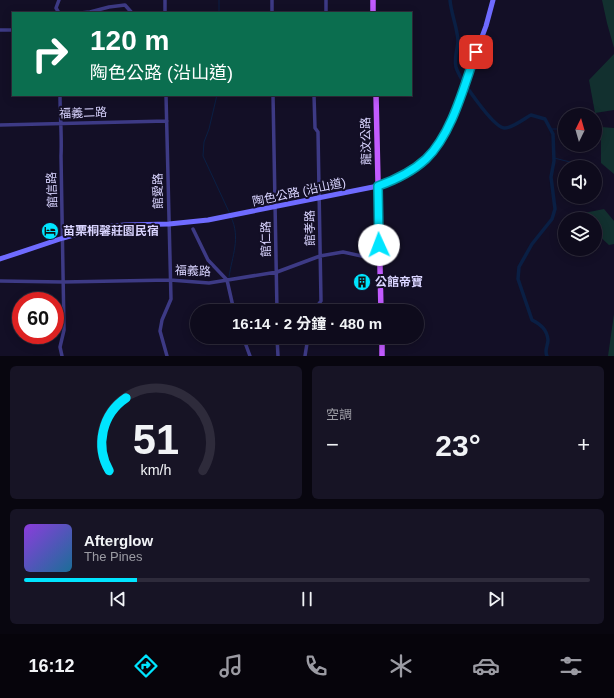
<!DOCTYPE html>
<html lang="zh-TW">
<meta charset="utf-8">
<style>
:root{--surface:#0e0b1c;--page:#171425;--text:#f1f3f6;--muted:#9b9ba3;--line:#2e2b3b;--accent:#00e5ff}
body{margin:0;font-family:Arial,"Noto Sans TC",sans-serif;background:var(--page);color:var(--text);height:100vh;display:flex;flex-direction:column;font-size:15px;white-space:nowrap}
*{box-sizing:border-box;margin:0}
p{font-size:13px;color:var(--muted)}
.icon{flex:none;width:22px;height:22px;fill:none;stroke:currentColor;stroke-width:2;stroke-linecap:round;stroke-linejoin:round}
.map{position:relative;height:356px;overflow:hidden}
.drawer{display:flex;flex-direction:column;gap:10px;padding:10px;background:#08060f;flex:1}
.drawer>*{flex:none}
.top-card{position:absolute;left:12px;top:12px;width:400px;height:84px;border-radius:0px;box-shadow:0 2px 10px #0003,0 0 0 1px var(--line);background:#0b6e4f;color:#fff;overflow:hidden}
.needle{width:26px;rotate:5deg}
.fabs{position:absolute;left:558px;top:108px;display:grid;gap:8px}
.fabs a{display:grid;place-items:center;width:44px;height:44px;border-radius:50%;background:var(--surface);box-shadow:0 2px 10px #0003,0 0 0 1px var(--line);font-size:20px}
.speed{position:absolute;left:12px;top:292px;display:flex;gap:8px;font-size:20px;font-weight:700;text-align:center}
.speed>*{display:grid;place-content:center;width:52px;height:52px;border-radius:50%;background:var(--surface);box-shadow:0 2px 10px #0003,0 0 0 1px var(--line);line-height:1}
.speed .limit{border:6px solid #d22;background:#fff;color:#111}
.pin{position:absolute;display:grid;place-items:center;width:34px;height:34px;color:#fff;margin:-17px;border-radius:8px;box-shadow:0 2px 6px #0006}
.me{position:absolute;width:44px;margin:-22px;rotate:358deg;stroke-linejoin:round;filter:drop-shadow(0 0 3px #0008)}
.turn{display:flex;align-items:center;gap:14px;height:84px;padding:0 12px;font-size:18px}
.turn .icon{width:52px;height:52px;stroke-width:2.5}
.turn b{display:block;font-size:28px;line-height:34px}
.big{font-size:30px;font-weight:700;line-height:1.1}
.drawer .card{flex:1;display:flex;flex-direction:column;justify-content:center;gap:6px;min-width:0;padding:0 14px;border-radius:6px;background:var(--page)}
.drawer .dial{align-items:center;gap:0}
.dial svg{height:104px;overflow:visible;fill:none;stroke:var(--line);stroke-width:7;stroke-linecap:round;text-anchor:middle}
.dial text{fill:var(--text);stroke:none}
.song{display:flex;align-items:center;gap:12px}
.cover{width:48px;height:48px;border-radius:6px;background:linear-gradient(135deg,hsl(270 70% 55%),hsl(200 70% 35%))}
.played{height:4px;border-radius:2px;background:linear-gradient(90deg,var(--accent) 20%,var(--line) 20%)}
.keys{display:flex;justify-content:space-around;direction:ltr}
.heat{display:flex;justify-content:space-between;align-items:center;font-size:22px;direction:ltr}
.drawer .tiles{flex:1;display:grid;gap:10px;grid-template-columns:1fr 1fr}
.card:last-child{grid-column:span 2}
.trip{position:absolute;left:190px;top:304px;width:234px;height:40px;border-radius:20px;background:var(--surface);box-shadow:0 2px 10px #0003,0 0 0 1px var(--line);font-weight:700;line-height:40px;text-align:center}
.tabs{display:flex;height:64px;justify-content:space-around;align-items:center;background:#06040b;color:var(--muted)}
.tabs .icon{width:28px;height:28px}
.tabs .on{color:var(--accent)}
.tabs b{font-size:18px;color:var(--text)}
.map>svg:first-child{display:block}
</style>
<div class="map">
<svg width="614" height="356" viewBox="0 0 614 356">
<rect width="100%" height="100%" fill="#130f26"/>
<!-- green -->
<path fill="#12302f" d="M602 0H614V48L607 23Z
M614 54V110L595 113 589 80Z
M601 127 614 128V174L601 163Z
M604 209 614 221V244L609 245 595 232V219H585L584 213Z
M614 314V356H608Z"/>
<g fill="none" stroke-linecap="round" stroke-linejoin="round">
<!-- stream -->
<path stroke="#0a1f44" stroke-width="1" d="M219 0V13
M217 95 209 129 204 142 203 156 230 214
M550 129H565
M554 158 574 163 577 167
M595 189 599 192
M229 277C232 256 241 238 231 217"/>
<!-- canal -->
<path stroke="#0a1f44" stroke-width="3.5" d="M450 0C451 14 458 29 458 42 457 51 454 58 456 67 459 78 493 127 504 128 511 129 525 118 531 115L545 119 553 134 554 161 551 177 555 209 552 219 532 244 519 267 518 279 532 320C540 324 547 329 548 340 548 346 544 350 547 356"/>
<!-- minor -->
<path stroke="#3d3a85" stroke-width="3.5" d="M326 0V13
M59 13 56 8 59 0
M80 13 90 12 109 7 125 5 132 13
M165 13V0
M272 13V0
M0 30H13
M60 95C60 115 62 136 61 156L64 330 60 347 62 356
M166 95 171 299 162 320 160 331 167 356
M273 95 277 311
M0 125 167 121
M193 229 208 260 227 280 234 311
M0 281 63 282 170 280 209 283 277 272 320 256 343 252 380 260
M313 311 321 301 318 132 315 128 314 95
M243 337 250 356
M277 337 278 356
M305 356 308 337"/>
<!-- secondary -->
<path stroke="#6f6bff" stroke-width="5" d="M0 259 63 238 102 227 125 225 169 224 208 220 378 186C417 172 433 157 451 120L486 26 493 0"/>
<!-- primary -->
<path stroke="#c25bff" stroke-width="5.5" d="M373 0V13
M376 95 381 311
M382 337V356"/>
</g>
<g fill="none" stroke-linecap="round" stroke-linejoin="round">
<!-- route casing -->
<g stroke="#0095a6" stroke-width="10">
<path id="route" d="M379 245 378 186C395 180 412 172 426 159 452 134 464 86 476 52"/>
</g>
<!-- route -->
<use href="#route" stroke="#00e5ff" stroke-width="7"/>
</g>
<!-- icons -->
<defs>
<g id="hotel-disc" transform="scale(0.9)"><circle r="9.5" fill="#00e5ff" stroke="#130f26"/><path d="M-6-4.5h1.5V1H6V5H4.5V3h-9V5H-6ZM-4 0a1.8 1.8 0 1 1 3.6 0ZM.5 0V-2.5h3Q6-2.5 6 0Z" fill="#111"/></g>
<g id="building-disc" transform="scale(0.9)"><circle r="9.5" fill="#00e5ff" stroke="#130f26"/><path d="M-4-6H4V6H1V3H-1V6H-4ZM-2.5-4.3h1.7v1.8h-1.7ZM.8-4.3h1.7v1.8H.8ZM-2.5-1h1.7V.8h-1.7ZM.8-1h1.7V.8H.8Z" fill="#111"/></g>
</defs>
<g fill-rule="evenodd">
<use href="#hotel-disc" x="50" y="231"/>
<use href="#building-disc" x="362" y="282"/>
</g>
<g text-anchor="middle" dominant-baseline="central" stroke-width="4" stroke-linejoin="round" paint-order="stroke">
<!-- street labels -->
<g font-size="12" fill="#d9d4ff" stroke="#130f26">
<text transform="translate(83 113) rotate(-2)">福義二路</text>
<text transform="translate(366 141) rotate(-91)">龍汶公路</text>
<text transform="translate(52 190) rotate(-92)">館信路</text>
<text transform="translate(158 191) rotate(-91)">館愛路</text>
<text transform="translate(299 192) rotate(-12)">陶色公路 (沿山道)</text>
<text transform="translate(310 228) rotate(-91)">館孝路</text>
<text transform="translate(266 239) rotate(-91)">館仁路</text>
<text transform="translate(193 271) rotate(2)">福義路</text>
</g>
<!-- poi labels -->
<g font-size="12" font-weight="bold" fill="#d9d4ff" stroke="#130f26" text-anchor="start">
<text x="63" y="231">苗栗桐馨莊園民宿</text>
<text x="375" y="282">公館帝寶</text>
</g>
</g>
</svg>
<div class="fabs">
<a><svg class="needle" viewBox="-14 -14 28 28"><path d="M0-13l5 13h-10z" fill="#e53935"/><path d="M0 13l5-13h-10z" fill="#9b9ba3"/></svg></a>
<a><svg class="icon" aria-label="sound" viewBox="0 0 24 24"><path d="M4 9h4l5-4v14l-5-4H4zM17 9q2 3 0 6"/></svg></a>
<a><svg class="icon" aria-label="layers" viewBox="0 0 24 24"><path d="M12 4l9 5-9 5-9-5zM3 14l9 5 9-5"/></svg></a>
</div>
<div class="speed"><div class="limit">60</div></div>
<div class="pin" style="left:476px;top:52px;background:#d93025"><svg class="icon" aria-label="arrive" viewBox="0 0 24 24"><path d="M6 21V4h12l-3 4 3 4H6"/></svg></div>
<svg class="me" style="left:379px;top:245px" viewBox="-20 -20 40 40"><circle r="19" fill="#fff"/><path d="M0-13L10 11 0 6-10 11z" fill="#00e5ff"/></svg>
<div class="trip">16:14 · 2 分鐘 · 480 m</div>
<div class="top-card">
<div class="turn"><svg class="icon" aria-label="right" viewBox="0 0 24 24"><path d="M7 20v-9h11M14 6l5 5-5 5"/></svg><div><b>120 m</b>陶色公路 (沿山道)</div></div>
</div>
</div>
<section class="drawer">
<div class="tiles">
<div class="card dial"><svg viewBox="0 0 100 80">
<path d="M14 69A42 42 0 1 1 86 69"/>
<path d="M14 69A42 42 0 0 1 27 13" stroke="#00e5ff"/>
<text x="50" y="56" font-size="32" font-weight="700">51</text>
<text x="50" y="72" font-size="11">km/h</text>
</svg></div>
<div class="card"><p>空調</p>
<div class="heat"><a>−</a><b class="big">23°</b><a>+</a></div>
</div>
<div class="card">
<div class="song"><i class="cover"></i><div><b>Afterglow</b><p>The Pines</p></div></div>
<div class="played"></div>
<div class="keys"><svg class="icon" aria-label="previous" viewBox="0 0 24 24"><path d="M18 5L8 12l10 7zM5 5v14"/></svg><svg class="icon" aria-label="pause" viewBox="0 0 24 24"><path d="M8 5v14M16 5v14"/></svg><svg class="icon" aria-label="next" viewBox="0 0 24 24"><path d="M6 5l10 7-10 7zM19 5v14"/></svg></div>
</div>
</div>
</section>
<nav class="tabs">
<b>16:12</b>
<svg class="icon on" aria-label="directions" viewBox="0 0 24 24"><path d="M12 3l9 9-9 9-9-9zM9 14v-3h6M13 9l2 2-2 2"/></svg>
<svg class="icon" aria-label="music" viewBox="0 0 24 24"><path d="M9 18V5l10-2v13"/><circle cx="6" cy="18" r="3"/><circle cx="16" cy="16" r="3"/></svg>
<svg class="icon" aria-label="phone" viewBox="0 0 24 24"><path d="M5 4h4l2 5-3 2q2 4 5 5l2-3 5 2v4C11 20 4 13 5 4z"/></svg>
<svg class="icon" aria-label="climate" viewBox="0 0 24 24"><path d="M12 3v18M4 7l16 10M4 17L20 7"/></svg>
<svg class="icon" aria-label="car" viewBox="0 0 24 24"><path d="M5 17H2v-5l4-1 3-4h7l3 4 3 1v5h-3M9 17h6M6 11h13"/><circle cx="7" cy="17" r="2"/><circle cx="17" cy="17" r="2"/></svg>
<svg class="icon" aria-label="filters" viewBox="0 0 24 24"><path d="M4 7h16M4 17h16"/><circle cx="9" cy="7" r="2"/><circle cx="15" cy="17" r="2"/></svg>
</nav>
